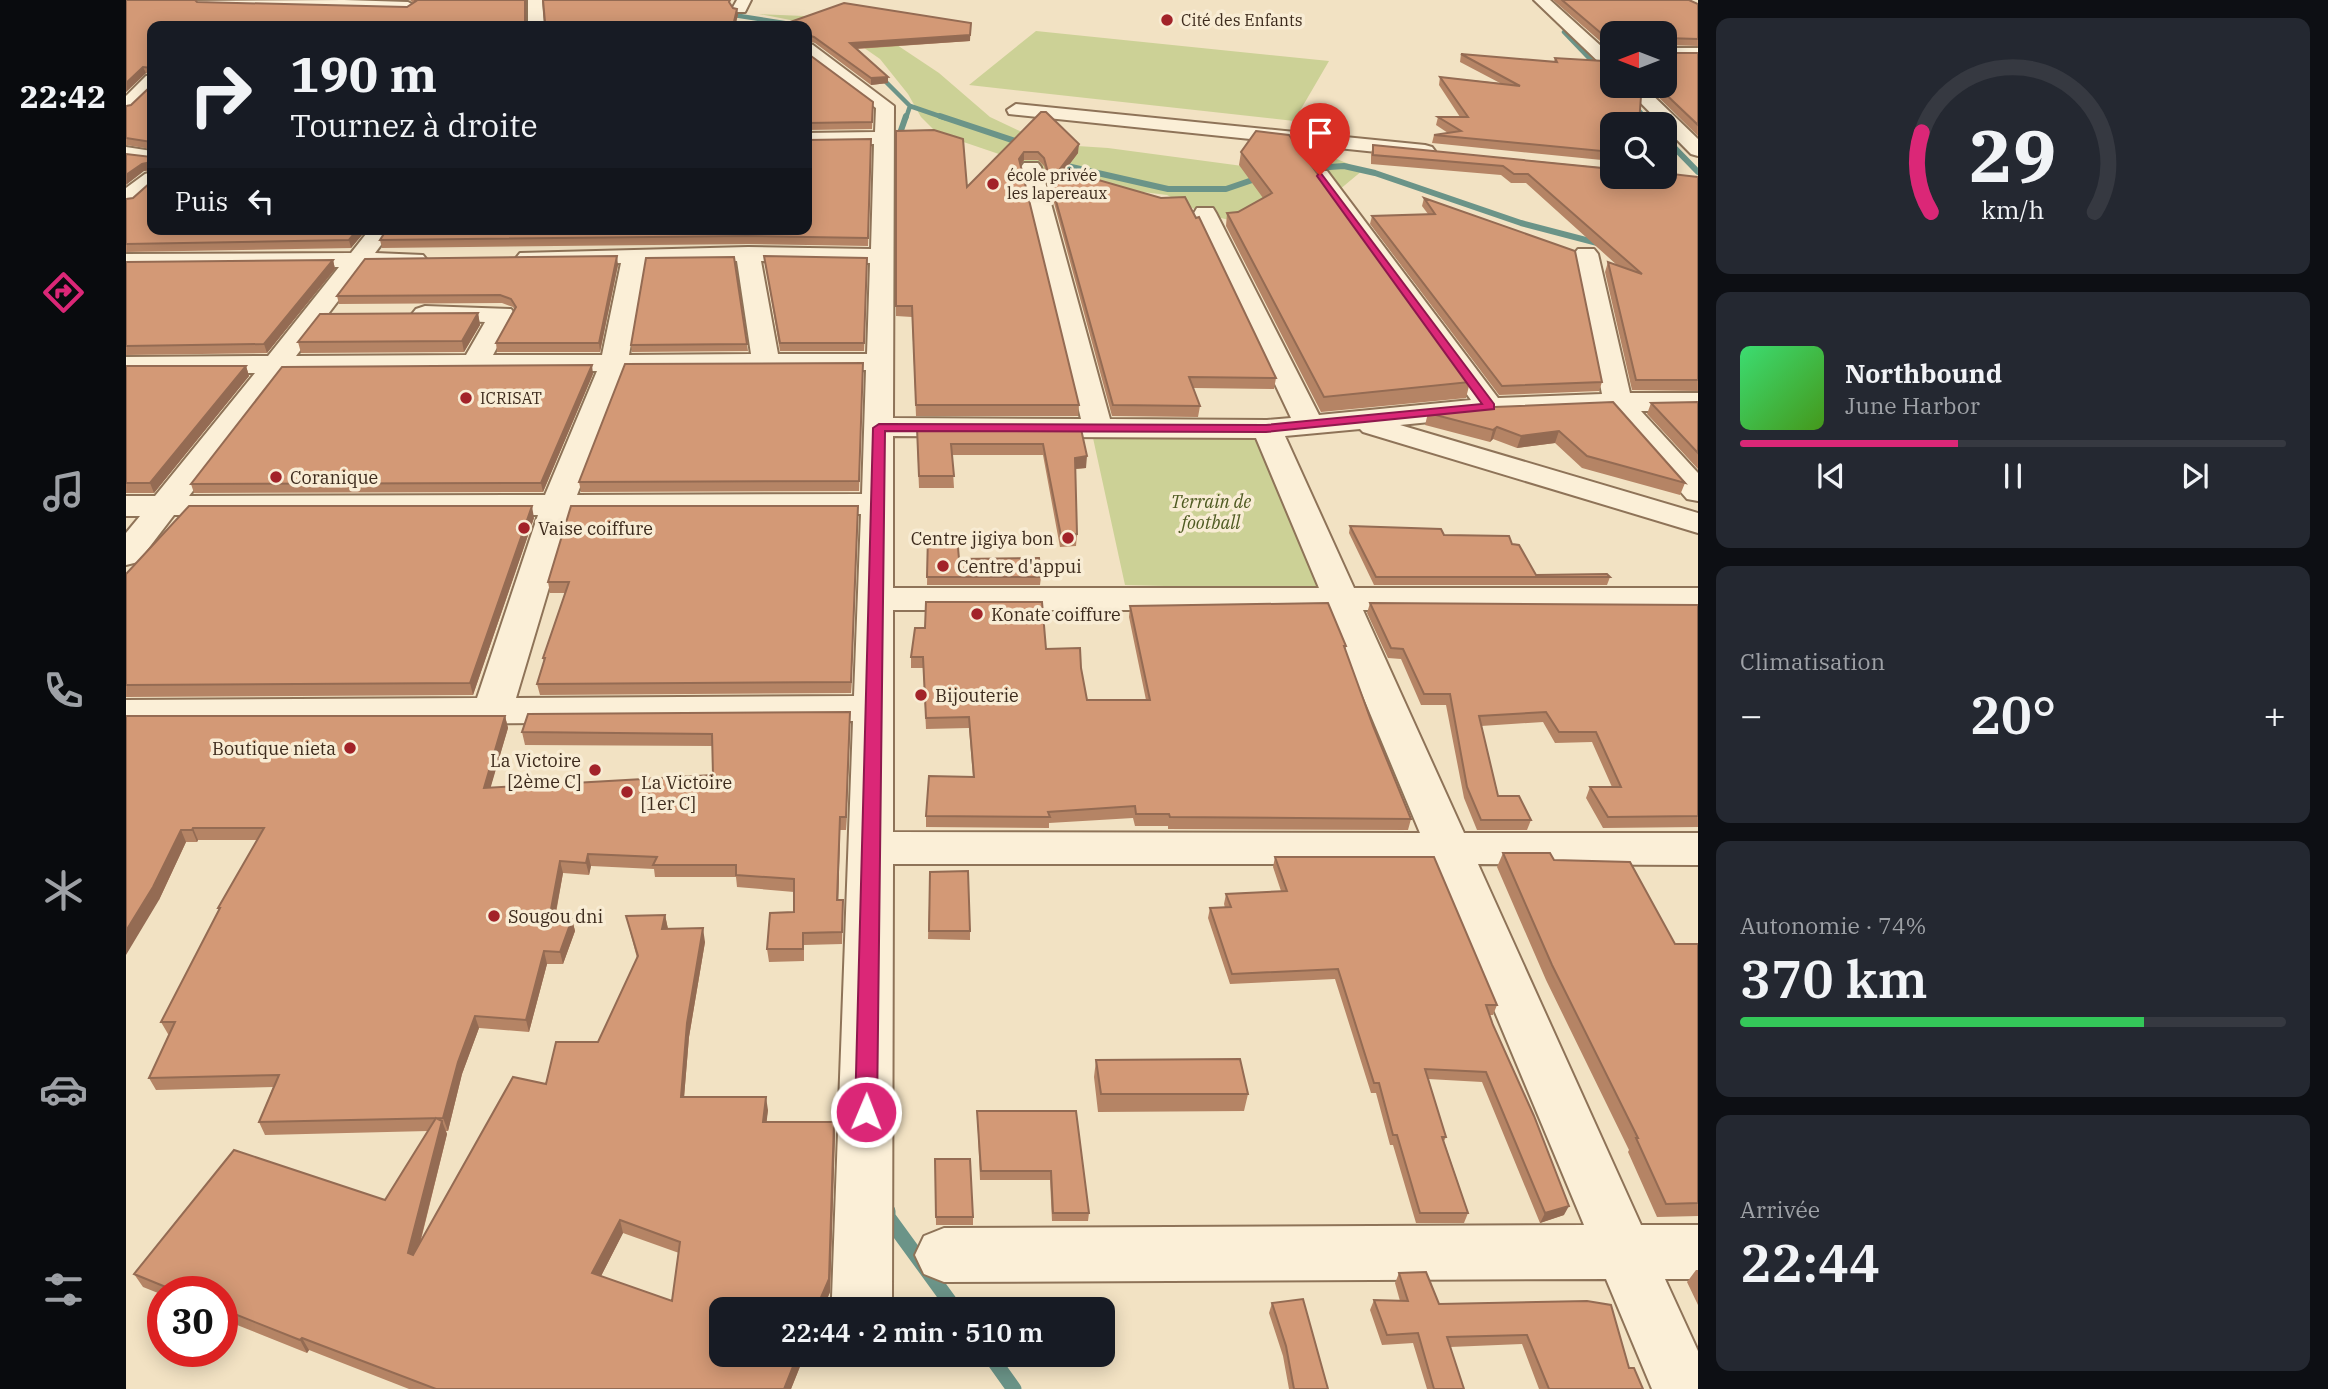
<!DOCTYPE html>
<html lang="fr">
<meta charset="utf-8">
<style>
:root{--surface:#171b24;--page:#242831;--text:#f1f3f6;--muted:#9ea1a6;--line:#363941;--accent:#db2777}
body{margin:0;font-family:"IBM Plex Serif",serif;background:var(--page);color:var(--text);height:100vh;display:flex;flex-direction:column;font-size:26px;white-space:nowrap}
*{box-sizing:border-box;margin:0}
p{font-size:23px;color:var(--muted)}
.icon{flex:none;width:38px;height:38px;fill:none;stroke:currentColor;stroke-width:2;stroke-linecap:round;stroke-linejoin:round}
.map{position:relative;flex:1;overflow:hidden}
.panel{display:flex;flex-direction:column;gap:18px;padding:18px;background:#0d0f14;width:630px}
.panel>*{flex:none}
.banner{position:absolute;left:21px;top:21px;width:665px;height:214px;border-radius:14px;box-shadow:0 4px 18px #0003;background:#171b24;color:var(--text);overflow:hidden}
.needle{width:46px;rotate:270deg}
.tools{position:absolute;left:1474px;top:21px;display:grid;gap:14px}
.tools a{display:grid;place-items:center;width:77px;height:77px;border-radius:14px;background:var(--surface);box-shadow:0 4px 18px #0003;font-size:35px}
.speed{position:absolute;left:21px;top:1276px;display:flex;gap:14px;font-size:35px;font-weight:700;text-align:center}
.speed>*{display:grid;place-content:center;width:91px;height:91px;border-radius:50%;background:var(--surface);box-shadow:0 4px 18px #0003;line-height:1}
.speed .limit{border:10px solid #d22;background:#fff;color:#111}
.pin{position:absolute;display:grid;place-items:center;width:60px;height:60px;color:#fff;margin:-72px -30px;border-radius:50% 50% 50% 0;rotate:-45deg;box-shadow:0 0 7px #0007}
.pin .icon{rotate:45deg}
.me{position:absolute;width:77px;margin:-38px;rotate:1deg;stroke-linejoin:round;filter:drop-shadow(0 0 5px #0008)}
.turn{display:flex;align-items:center;gap:24px;height:147px;padding:0 28px;font-size:32px}
.turn .icon{width:91px;height:91px;stroke-width:2.5}
.turn b{display:block;font-size:49px;line-height:60px}
.then{display:flex;align-items:center;height:66px;padding:0 28px;background:#0003;gap:14px;font-size:26px}
.big{font-size:52px;font-weight:600;line-height:1.1}
.panel .widget{flex:1;display:flex;flex-direction:column;justify-content:center;gap:10px;min-width:0;padding:0 24px;border-radius:14px;background:var(--page)}
.panel .dial{align-items:center;gap:0}
.dial svg{height:182px;overflow:visible;fill:none;stroke:var(--line);stroke-width:7;stroke-linecap:round;text-anchor:middle}
.dial text{fill:var(--text);stroke:none}
.song{display:flex;align-items:center;gap:21px}
.cover{width:84px;height:84px;border-radius:10px;background:linear-gradient(135deg,hsl(140 70% 55%),hsl(100 70% 35%))}
.played{height:7px;border-radius:4px;background:linear-gradient(90deg,var(--accent) 40%,var(--line) 40%)}
.keys{display:flex;justify-content:space-around;direction:ltr}
.heat{display:flex;justify-content:space-between;align-items:center;font-size:38px;direction:ltr}
.charge{height:10px;border-radius:5px;background:linear-gradient(90deg,#34c759 74%,var(--line) 0)}
.trip{position:absolute;left:583px;top:1297px;width:406px;height:70px;border-radius:14px;background:var(--surface);box-shadow:0 4px 18px #0003;font-weight:600;line-height:70px;text-align:center}
main{display:flex;flex:1;min-height:0}
.tabs{display:flex;flex-direction:column;width:126px;justify-content:space-around;align-items:center;background:#090b0e;color:var(--muted)}
.tabs .icon{width:49px;height:49px}
.tabs .selected{color:var(--accent)}
.tabs b{font-size:32px;color:var(--text)}
.map>svg:first-child{display:block}
</style>
<main>
<nav class="tabs">
<b>22:42</b>
<svg class="icon selected" aria-label="directions" viewBox="0 0 24 24"><path d="M12 3l9 9-9 9-9-9zM9 14v-3h6M13 9l2 2-2 2"/></svg>
<svg class="icon" aria-label="music" viewBox="0 0 24 24"><path d="M9 18V5l10-2v13"/><circle cx="6" cy="18" r="3"/><circle cx="16" cy="16" r="3"/></svg>
<svg class="icon" aria-label="phone" viewBox="0 0 24 24"><path d="M5 4h4l2 5-3 2q2 4 5 5l2-3 5 2v4C11 20 4 13 5 4z"/></svg>
<svg class="icon" aria-label="climate" viewBox="0 0 24 24"><path d="M12 3v18M4 7l16 10M4 17L20 7"/></svg>
<svg class="icon" aria-label="car" viewBox="0 0 24 24"><path d="M5 17H2v-5l4-1 3-4h7l3 4 3 1v5h-3M9 17h6M6 11h13"/><circle cx="7" cy="17" r="2"/><circle cx="17" cy="17" r="2"/></svg>
<svg class="icon" aria-label="filters" viewBox="0 0 24 24"><path d="M4 7h16M4 17h16"/><circle cx="9" cy="7" r="2"/><circle cx="15" cy="17" r="2"/></svg>
</nav>
<div class="map">
<svg width="1572" height="1389" viewBox="0 0 1572 1389">
<rect width="100%" height="100%" fill="#f2e2c3"/>
<!-- green -->
<path fill="#ccd196" d="M633 14 702 17 762 39 813 73 864 117 921 144 982 148 1124 167 1206 157 1237 170 1213 190 1116 223 1078 214 1041 195 993 189 929 173 811 133 795 117 782 94 754 59 711 29Z
M910 31 1203 61 1168 121 843 85Z
M1136 435 1201 590 999 585 967 438Z"/>
<g fill="none" stroke-linecap="round" stroke-linejoin="round">
<!-- stream-far2 -->
<path stroke="#6b9488" stroke-width="4.5" d="M601 14 677 26
M1438 32 1486 82
M751 73 784 106 819 118
M1506 102 1519 118
M780 118 784 106"/>
<!-- stream-far1 -->
<path stroke="#6b9488" stroke-width="6" d="M814 116 901 145
M1518 116 1525 124
M1538 137 1572 172
M765 159 780 116
M930 160 941 166 1042 189H1100L1138 176
M1175 169 1218 166 1249 173 1395 223 1479 245"/>
<!-- stream -->
<path stroke="#6b9488" stroke-width="15" d="M762 1211V1217L829 1309
M863 1354 888 1389"/>
<!-- minor casing -->
<g stroke="#8e7358" stroke-width="4">
<path id="minor" d="M218 0 282 2 289 6 282 10 73 5 66 1Z
M402 0H416L418 26H402Z
M611 0H625L619 12H609L606 9Z
M1408 0H1424L1486 56V70L1480 69Z
M681 43 687 45 768 106 767 418 955 419 895 167 898 163H912L915 167 984 419 1141 420 1165 418 1068 213 1071 208H1087L1090 213 1193 415 1345 400 1184 175 1187 171H1201L1372 398 1476 394 1448 254 1452 249H1468L1472 254 1504 393H1572V411H1515L1572 473V501L1561 499 1484 411 1364 416 1274 425 1572 513V533L1237 432 1234 429 1159 436 1228 588H1572V610H1237L1338 833H1572V865L1352 864 1515 1225H1572V1279H1539L1572 1351V1389H1526L1480 1279 818 1282 798 1274 789 1255 798 1236 818 1228 1458 1225 1307 864H767L766 1297 760 1309H712L706 1297 727 721 0 726V700L351 698 412 515H48L12 562 0 565V533L14 516H0V496H29L129 373H0V357L142 356 213 267 0 268V254L225 253 244 229H267L249 253 297 255 301 260 297 265 238 267 170 356 340 355 359 322 290 319 286 314 290 309 299 306 385 309 389 314 367 355H476L495 263 402 265 394 263 390 258 394 253 622 247 745 249 748 144 681 145V133L749 132 750 108 681 56ZM611 261 625 354 503 355 519 263ZM635 261 744 263 741 354H652ZM740 370 736 494 451 495 499 371ZM471 371 419 495 63 496 157 373ZM767 436 1130 438 1193 588H767ZM445 514H735L728 696 390 698ZM767 610H1201L1294 833 767 832Z
M1538 48H1572V58H1538Z
M26 75V90L6 110 0 112V96L20 76Z
M1498 86H1517L1572 139V156L1565 154Z
M890 104 1299 145 1306 147 1309 151 1306 155 1299 157 883 114 881 110Z
M0 147 26 151V163L0 159Z
M26 172V188L8 204 0 205V188L19 174Z"/>
</g>
<!-- minor -->
<use href="#minor" fill="#fbefd7" fill-rule="evenodd"/>
</g>
<!-- wall -->
<path fill="#b58465" fill-rule="evenodd" d="M0 0 281 7 287 3 284 0H400V22H419L605 5 612 15 609 26H26L241 229 225 248 0 252V199L7 198 25 182V170L18 171 25 157V149L0 145V106L5 105 26 85V75L20 73 0 92Z
M1427 0H1563L1572 4V46L1539 45 1486 33V49L1474 41Z
M845 23 844 41 731 49 762 83 745 85 689 43 682 41H681V26Z
M681 53 747 102 746 129 681 130Z
M1540 53H1572V136L1521 86H1538Z
M1335 54 1428 62 1429 58 1486 124V161L1306 143 1308 135 1322 133 1310 125 1312 117H1334L1313 85 1314 77 1374 83 1334 62Z
M915 112 952 153 939 170 1150 378 1148 389 1067 388 1074 406 1072 417 986 416 918 166 912 160H898L894 165 953 405 952 416H790L786 317 770 316V131L841 187Z
M745 139 742 246 622 244 256 248 254 240Z
M1247 145 1572 177V391L1506 390 1479 272 1482 262 1492 266 1400 183H1385L1375 175 1245 164V154Z
M1115 152 1344 382 1340 398 1195 412 1100 226 1101 213 1112 212 1137 198 1113 165Z
M1298 198 1476 382 1473 391 1373 395 1244 224 1246 216 1302 214 1296 206Z
M638 256 741 266 738 351H654Z
M207 260 209 269 141 353 0 355V262Z
M492 265 474 352H371L370 343 388 309 387 307 376 303 213 304 211 296Z
M352 313 354 325 338 352 175 353 172 342Z
M621 344 622 351 506 352 505 345Z
M737 363 733 491 455 492 453 482Z
M0 366H120L123 376 28 493H0Z
M467 374 417 492 68 493 65 484Z
M1487 402 1559 483 1554 495 1456 468 1429 443 1391 448 1367 439 1364 442 1299 425 1302 413Z
M1572 402V469L1521 414 1525 403Z
M955 429 960 468 949 469 951 534 950 546 934 547 917 455H826L828 488H793L791 439Z
M732 506 725 693 414 695 411 684 418 662 417 658 439 593H424L422 582Z
M408 518 347 695 0 697V574Z
M1224 526 1318 535 1386 544 1410 575 1484 577 1481 585H1248L1223 533Z
M802 535 833 559 915 577 914 585H801Z
M1244 603 1572 605V827L1477 828 1460 798 1464 787H1486L1466 742 1429 743 1417 722 1355 726 1372 796 1405 820 1401 830H1351L1338 798 1320 705H1295L1275 659 1262 658 1241 613Z
M1004 606 1220 646 1219 651 1247 726 1285 819 1282 830 1042 829V826H1009L1007 818 923 823V828L800 827V816L847 777 843 728 800 729 797 668H785V657L920 649 955 668 961 700H1020L1003 617Z
M0 716H379L382 728 364 788 587 775 586 746 399 745 396 732 724 724 720 830H714L712 900H717L716 944 678 945V961L643 962 641 949 668 912V892L611 887 610 877H529L528 869 465 866 463 875 437 873 429 919H446L449 931 437 964H421L403 1032 353 1028 336 1074 322 1131H320L321 1134 294 1244 420 1084 472 1042 511 958 500 916 539 915 542 929 579 942 563 1037 558 1097 642 1110 640 1122 709 1135 704 1292 697 1309H595V1354H679L665 1389H283L183 1350 181 1353 96 1319V1292H37V1295L17 1287 8 1274 259 1200 302 1131 139 1135 133 1122 147 1087 30 1090 23 1078 43 1034H42L35 1022 93 910 92 908 131 840H72L71 842H60L33 900ZM497 1233 553 1253 546 1301 475 1276Z
M1377 853 1428 860 1549 944H1572V1216L1531 1217 1502 1152 1503 1150 1420 980 1371 867Z
M1149 857 1371 1005 1367 1015H1363L1438 1215 1414 1223 1356 1082 1302 1079 1320 1137 1318 1141 1342 1213 1338 1223H1290L1267 1145H1264L1250 1093H1245L1209 979 1104 984 1082 918 1084 908H1099L1098 904 1100 894 1155 891 1147 867Z
M804 872 844 931V940L802 939Z
M970 1060 1122 1094 1118 1111 972 1112 968 1077Z
M851 1111H950L963 1213 962 1221H926L924 1180H854Z
M809 1159 847 1217V1225H810Z
M1570 1270H1572V1305L1561 1282Z
M1273 1273 1313 1304 1503 1368 1517 1389H1413L1396 1344 1324 1347 1338 1389H1301L1287 1343 1256 1345 1244 1310 1248 1300 1274 1301 1269 1283Z
M1146 1303 1202 1389H1163L1157 1356 1143 1313Z"/>
<!-- shaded-wall -->
<path fill="#946b53" d="M611 9 612 15 609 26H607Z
M844 35V41L724 49V43Z
M17 67 20 73 0 92V83Z
M762 77V83L745 85V78Z
M953 144 952 153 933 178 934 169Z
M898 152V160L892 168 893 159Z
M25 162 26 170 18 171 0 185V175L16 164Z
M232 229H241L225 248 223 240Z
M491 256 492 265 474 352 473 343Z
M207 260 209 269 141 353 138 344Z
M352 313 354 325 338 352 336 341Z
M466 365 467 374 417 492 415 483Z
M120 366 123 376 28 493 24 483Z
M1371 427 1367 439 1364 442 1367 430Z
M1433 431 1429 443 1391 448 1395 436Z
M961 456 960 468 948 469 949 458Z
M406 506 408 518 347 695 344 683Z
M732 506V517L725 693V682Z
M724 712V724L720 830V817Z
M379 716 382 728 361 800 358 788Z
M714 817V830L712 913 711 900Z
M67 828 72 840 71 842 66 830Z
M55 830 60 842 33 900 0 955V931Z
M462 854 465 866 463 875 460 863Z
M434 861 437 873 426 932 423 920Z
M539 915 542 929H536Z
M446 919 449 931 437 964 434 952Z
M577 928 579 942 563 1037 557 1110 555 1097 561 1023Z
M418 951 421 964 403 1032 400 1020Z
M349 1016 353 1028 336 1074 322 1131 317 1118 332 1062Z
M640 1097 642 1110 639 1136 637 1122Z
M316 1121 321 1134 288 1266 282 1253Z
M708 1122 709 1135 704 1292 697 1309H690Z
M1443 1206 1438 1215 1414 1223 1419 1213Z
M494 1220 497 1233 470 1286 466 1273Z
M176 1338 183 1350 181 1353 174 1340Z
M672 1354H679L665 1389H658Z"/>
<!-- building -->
<path fill="#d39976" stroke="#946b53" stroke-width="2" fill-rule="evenodd" d="M0 0H69L71 2 281 7 290 1 289 0H399V22H419L417 0H604L603 2 607 8 611 9 607 26H26V68L17 67 0 83Z
M1436 0H1563L1572 4V39L1540 38 1538 48V33H1486V40L1476 34Z
M718 3 845 23 844 35 724 43 762 77 745 78 688 37 681 35V26H653Z
M1538 51 1540 53H1572V125L1531 86H1538Z
M681 53 747 102 746 122 681 123Z
M1335 54 1431 62 1429 58 1478 61 1486 64V86H1505L1515 96 1513 124H1486V152L1308 135 1335 131 1312 117H1342L1314 77 1394 86Z
M26 73V229H232L223 240 0 244V199L7 198 25 182V162L16 164 0 175V154L25 157 26 142 0 138V106L5 105 26 85Z
M915 112H920L953 144 934 169 1035 198 1059 197 1070 218 1073 217 1150 378 1063 377 1074 406 987 405 918 158 912 152H898L893 159 953 405H790L786 306H770V131L808 130 837 139 841 187Z
M1130 131 1163 135 1344 382 1198 397 1101 213 1112 212 1146 193 1115 152Z
M745 139 742 238 621 236 254 240 261 229H681V140Z
M1247 145 1486 169V177H1538V173L1572 177V380H1510L1482 262 1516 274 1402 174H1388L1377 166 1247 155Z
M1298 198 1449 251 1476 382 1376 386 1246 216 1309 214Z
M491 256 473 343H370L390 307 385 299 374 295 211 296 239 259Z
M638 256 741 258 738 343H654Z
M608 257 621 344 505 345 520 258Z
M207 260 138 344 0 346V262Z
M352 313 336 341 172 342 194 314Z
M737 363 733 481 453 482 499 364Z
M466 365 415 483 65 484 156 367Z
M0 366H120L24 483H0Z
M1487 402 1559 483 1461 456 1433 431 1395 436 1371 427 1367 430 1302 413 1368 407Z
M1572 402V453L1525 403Z
M791 428 955 429 961 456 949 458 951 534 935 536 917 444H825L828 476H793Z
M63 506H406L344 683 0 685V574Z
M445 506H732L725 682 411 684 419 658H417L443 582H422Z
M1224 526 1315 529 1318 535 1383 536 1386 544 1393 545 1410 575 1481 574 1484 577H1250Z
M802 535 831 536 833 559 913 558 915 577H801Z
M800 602H916L920 649 954 648 955 668 961 700H1024L1004 606 1202 603 1220 646H1218L1247 726 1285 819 1044 817 1043 814H1010L1009 806 922 812 924 817 800 816 803 776 848 777 843 717 800 718 797 657H785L789 628H799Z
M1244 603 1572 605V816L1482 817 1464 787H1495L1470 732H1433L1420 712 1353 716 1372 796H1393L1405 820H1355L1341 787 1324 694H1298L1277 649 1265 648Z
M724 712 720 817H714L711 900H717L716 932 677 933V949H641L644 913 668 912V879L610 875V865H527L531 857 462 854 460 863 434 861 423 920 446 919 434 952 418 951 400 1020 349 1016 332 1062 317 1118 133 1122 153 1075 23 1078 49 1022H35L94 908H92L138 828H67L66 830H55L27 887 0 931V716H379L358 788 587 775 586 734 396 732 402 714Z
M1377 853H1424L1428 860 1504 862 1549 944H1572V1203L1540 1204 1510 1138H1512L1426 965Z
M1149 857H1308L1371 1005H1360L1367 1025 1408 1116 1443 1206 1419 1213 1360 1072 1299 1069 1320 1137H1316L1342 1213H1294L1271 1135H1267L1253 1083H1248L1212 969 1106 974 1084 908 1105 907 1100 894 1161 891Z
M842 871 844 931H803L804 872Z
M539 915 536 929 577 928 561 1023 555 1097H640L637 1122H708L703 1279 690 1309H595V1354H672L658 1389H310L176 1338 174 1340 96 1309V1292H52L8 1274 108 1150 259 1200 310 1118 316 1121 282 1253 287 1255 387 1077 420 1084 430 1042H472L512 956 500 916ZM494 1220 554 1242 546 1301 466 1273Z
M1114 1059 1122 1094H975L970 1060Z
M851 1111H950L963 1213H927L925 1171H855Z
M809 1159H844L847 1217H810Z
M1300 1272 1313 1304 1461 1301 1485 1305 1503 1368H1508L1517 1389H1423L1401 1335 1321 1337 1338 1389H1308L1292 1333 1261 1335 1248 1300 1282 1301 1273 1273Z
M1177 1299 1202 1389H1168L1160 1346 1146 1303Z"/>
<!-- route -->
<path fill="#db2777" stroke="#8e194d" stroke-width="2" d="M1194 172 1368 404V409L1140 432 759 431 751 1112 747 1119 740 1122 732 1119 729 1112 747 428 753 424 1140 425 1356 404 1191 176Z"/>
<!-- markers -->
<g fill="#a22329" stroke="#f8ecd4" stroke-width="2.5">
<circle cx="1041" cy="20" r="7"/>
<circle cx="867" cy="184" r="7"/>
<circle cx="340" cy="398" r="7"/>
<circle cx="150" cy="477" r="7"/>
<circle cx="398" cy="528" r="7"/>
<circle cx="942" cy="538" r="7"/>
<circle cx="817" cy="566" r="7"/>
<circle cx="851" cy="614" r="7"/>
<circle cx="795" cy="695" r="7"/>
<circle cx="224" cy="748" r="7"/>
<circle cx="469" cy="770" r="7"/>
<circle cx="501" cy="792" r="7"/>
<circle cx="368" cy="916" r="7"/>
</g>
<g text-anchor="middle" dominant-baseline="central" stroke-width="7" stroke-linejoin="round" paint-order="stroke">
<!-- far-poi labels -->
<g font-size="16" fill="#3d2b1d" stroke="#f8ecd4" text-anchor="start">
<text x="1055" y="20">Cité des Enfants</text>
<text x="881" y="175">école privée<tspan x="881" dy="18">les lapereaux</tspan></text>
<text x="354" y="398">ICRISAT</text>
</g>
<!-- poi labels -->
<g font-size="18" fill="#3d2b1d" stroke="#f8ecd4" text-anchor="start">
<text x="164" y="477">Coranique</text>
<text x="412" y="528">Vaise coiffure</text>
<text x="928" y="538" text-anchor="end">Centre jigiya bon</text>
<text x="831" y="566">Centre d'appui</text>
<text x="865" y="614">Konate coiffure</text>
<text x="809" y="695">Bijouterie</text>
<text x="210" y="748" text-anchor="end">Boutique nieta</text>
<text x="455" y="760" text-anchor="end">La Victoire<tspan x="455" dy="21">[2ème C]</tspan></text>
<text x="515" y="782">La Victoire<tspan x="515" dy="21">[1er C]</tspan></text>
<text x="382" y="916">Sougou dni</text>
</g>
<!-- park labels -->
<g font-size="18" font-style="italic" fill="#4f5b22" stroke="#f8ecd4">
<text x="1085" y="501">Terrain de<tspan x="1085" dy="21">football</tspan></text>
</g>
</g>
</svg>
<div class="tools">
<a><svg class="needle" viewBox="-14 -14 28 28"><path d="M0-13l5 13h-10z" fill="#e53935"/><path d="M0 13l5-13h-10z" fill="#9ea1a6"/></svg></a>
<a><svg class="icon" aria-label="search" viewBox="0 0 24 24"><circle cx="10" cy="10" r="6"/><path d="M15 15l6 6"/></svg></a>
</div>
<div class="speed"><div class="limit">30</div></div>
<div class="pin" style="left:1194px;top:175px;background:#d93025"><svg class="icon" aria-label="arrive" viewBox="0 0 24 24"><path d="M6 21V4h12l-3 4 3 4H6"/></svg></div>
<svg class="me" style="left:740px;top:1112px" viewBox="-20 -20 40 40"><circle r="17" fill="#db2777" stroke="#fff" stroke-width="3"/><path d="M0-11L8 9 0 5-8 9z" fill="#fff"/></svg>
<div class="trip">22:44 · 2 min · 510 m</div>
<div class="banner">
<div class="turn"><svg class="icon" aria-label="right" viewBox="0 0 24 24"><path d="M7 20v-9h11M14 6l5 5-5 5"/></svg><div><b>190 m</b>Tournez à droite</div></div>
<div class="then">Puis<svg class="icon" aria-label="left" viewBox="0 0 24 24"><path d="M17 20v-9H6M10 6l-5 5 5 5"/></svg></div>
</div>
</div>
<section class="panel">
<div class="widget dial"><svg viewBox="0 0 100 80">
<path d="M14 69A42 42 0 1 1 86 69"/>
<path d="M14 69A42 42 0 0 1 10 34" stroke="#db2777"/>
<text x="50" y="56" font-size="32" font-weight="700">29</text>
<text x="50" y="72" font-size="11">km/h</text>
</svg></div>
<div class="widget">
<div class="song"><i class="cover"></i><div><b>Northbound</b><p>June Harbor</p></div></div>
<div class="played"></div>
<div class="keys"><svg class="icon" aria-label="previous" viewBox="0 0 24 24"><path d="M18 5L8 12l10 7zM5 5v14"/></svg><svg class="icon" aria-label="pause" viewBox="0 0 24 24"><path d="M8 5v14M16 5v14"/></svg><svg class="icon" aria-label="next" viewBox="0 0 24 24"><path d="M6 5l10 7-10 7zM19 5v14"/></svg></div>
</div>
<div class="widget"><p>Climatisation</p>
<div class="heat"><a>−</a><b class="big">20°</b><a>+</a></div>
</div>
<div class="widget"><p>Autonomie · 74%</p><b class="big">370 km</b><div class="charge"></div></div>
<div class="widget"><p>Arrivée</p><b class="big">22:44</b></div>
</section>
</main>
